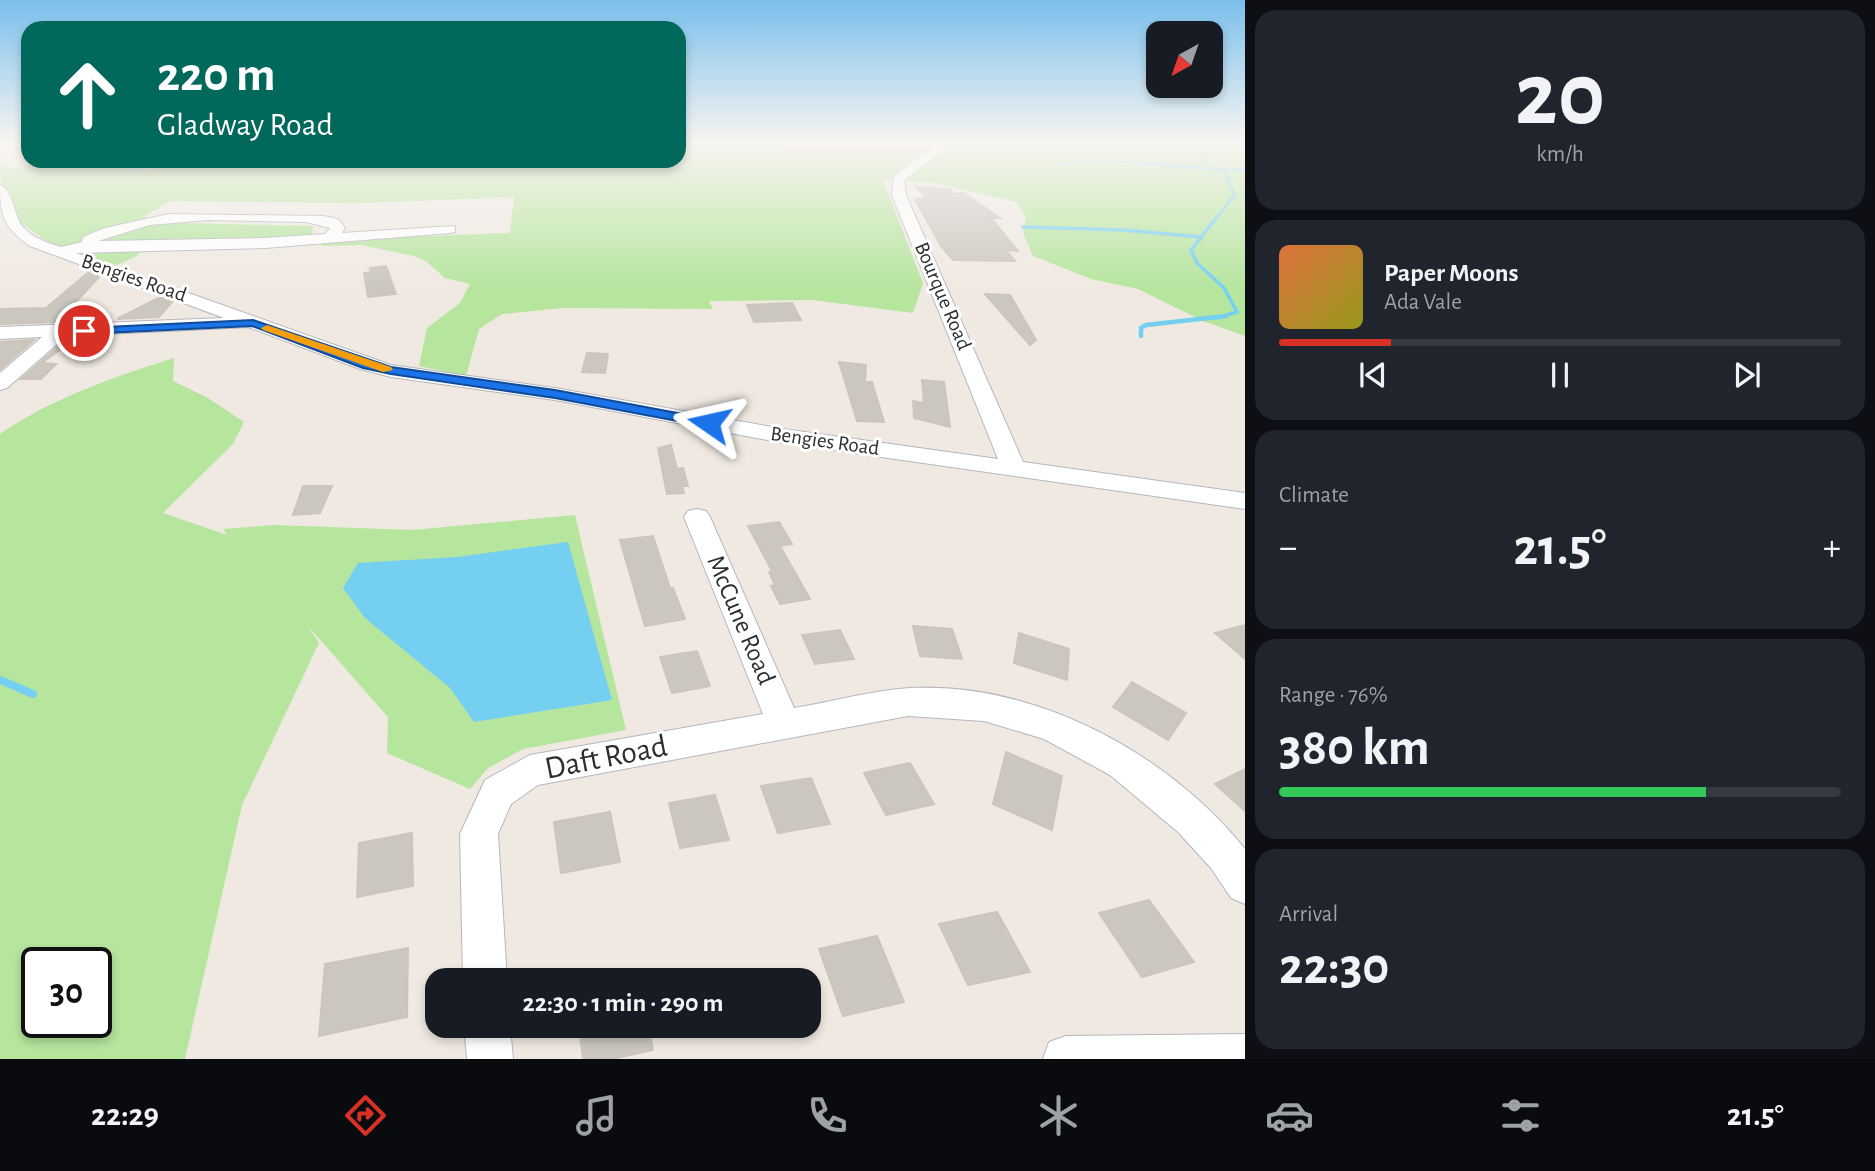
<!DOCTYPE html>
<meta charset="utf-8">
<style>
:root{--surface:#171b24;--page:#20242c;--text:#f1f3f6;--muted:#9ea1a6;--line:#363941;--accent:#d93025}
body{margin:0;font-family:"Alegreya Sans",sans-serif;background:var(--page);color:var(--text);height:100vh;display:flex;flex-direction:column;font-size:26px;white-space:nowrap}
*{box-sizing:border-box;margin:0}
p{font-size:23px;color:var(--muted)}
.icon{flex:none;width:38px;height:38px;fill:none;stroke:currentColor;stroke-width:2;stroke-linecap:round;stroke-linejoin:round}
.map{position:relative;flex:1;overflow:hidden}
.sheet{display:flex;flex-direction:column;gap:10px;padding:10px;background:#0d0f14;width:630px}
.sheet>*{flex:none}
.guide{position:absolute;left:21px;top:21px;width:665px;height:147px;border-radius:21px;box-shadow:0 4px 10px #0003;background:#00695c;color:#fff;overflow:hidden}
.needle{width:46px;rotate:220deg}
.buttons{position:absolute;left:1146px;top:21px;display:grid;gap:14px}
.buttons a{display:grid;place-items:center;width:77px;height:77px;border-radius:14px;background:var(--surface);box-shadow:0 4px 10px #0003;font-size:35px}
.speed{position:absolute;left:21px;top:947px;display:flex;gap:14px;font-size:35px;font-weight:700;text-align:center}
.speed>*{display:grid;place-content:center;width:91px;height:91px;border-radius:50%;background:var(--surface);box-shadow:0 4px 10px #0003;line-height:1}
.speed .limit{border:4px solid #111;border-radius:10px;background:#fff;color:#111}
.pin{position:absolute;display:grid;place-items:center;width:60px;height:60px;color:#fff;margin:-30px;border:4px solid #fff;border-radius:50%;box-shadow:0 2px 7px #0007}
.me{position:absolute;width:77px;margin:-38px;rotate:281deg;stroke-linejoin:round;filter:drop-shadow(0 0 5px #0008)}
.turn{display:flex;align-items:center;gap:24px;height:147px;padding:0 21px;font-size:32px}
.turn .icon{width:91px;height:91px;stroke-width:2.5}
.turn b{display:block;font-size:49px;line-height:60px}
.big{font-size:52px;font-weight:700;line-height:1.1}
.sheet .tile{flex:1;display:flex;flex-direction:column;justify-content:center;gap:10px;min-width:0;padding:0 24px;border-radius:21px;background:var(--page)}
.sheet .dial{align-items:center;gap:0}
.dial b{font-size:91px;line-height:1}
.song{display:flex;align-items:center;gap:21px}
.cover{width:84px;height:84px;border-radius:10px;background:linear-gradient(135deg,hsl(20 70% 55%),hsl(60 70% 35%))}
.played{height:7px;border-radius:4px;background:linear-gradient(90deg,var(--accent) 20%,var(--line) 20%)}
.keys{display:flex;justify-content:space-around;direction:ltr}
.heat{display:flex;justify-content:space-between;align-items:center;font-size:38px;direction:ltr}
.charge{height:10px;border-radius:5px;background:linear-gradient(90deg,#34c759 76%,var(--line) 0)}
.trip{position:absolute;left:425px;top:968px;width:396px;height:70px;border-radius:21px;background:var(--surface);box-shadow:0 4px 10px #0003;font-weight:700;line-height:70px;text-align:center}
.menu{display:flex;height:112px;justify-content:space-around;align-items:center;background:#090b0e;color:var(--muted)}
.menu .icon{width:49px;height:49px}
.menu .active{color:var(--accent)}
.menu b{font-size:32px;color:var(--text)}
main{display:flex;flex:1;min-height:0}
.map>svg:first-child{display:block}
</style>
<main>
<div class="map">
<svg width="1245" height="1059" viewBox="0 0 1245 1059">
<rect width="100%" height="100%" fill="#efe9e1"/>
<!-- green -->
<path fill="#b6e59e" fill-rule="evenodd" d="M679 142H1245V336L1203 321 1138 289 1091 279 1033 256 1023 233 1026 217 1017 202 935 183 883 180 923 283 913 313 812 300 709 301 713 309 563 308 502 314 479 329 466 376 419 366 427 328 460 303 470 284 445 278 426 261 414 256 361 245 322 246 319 240 510 233 514 197 359 203 171 201 146 215 145 222 313 226 312 236 146 246 137 256 117 265C61 249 0 234 0 165L6 164 9 168 53 161H108L109 165C131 170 158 175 178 161H679Z
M174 358 173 381 208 398 244 422 233 444 163 513 227 535 223 529 274 525 412 530 575 515 626 730 523 749 488 768 470 789 387 753 388 717 308 626 319 643 242 805 185 1059H0V434C52 398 114 377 174 358ZM37 962H96V1022H37Z"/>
<!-- water -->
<path fill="#75cff0" d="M568 542 612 700 474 722 450 688 365 618 343 588 358 563 457 557Z"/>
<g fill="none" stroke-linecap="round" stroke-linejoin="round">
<!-- stream-far3 -->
<path stroke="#75cff0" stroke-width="2.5" d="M1059 164C1121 155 1182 171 1245 169
M1197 169 1215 142
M1215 220 1235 194 1228 183 1230 178 1223 171"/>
<!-- stream-far2 -->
<path stroke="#75cff0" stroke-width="3.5" d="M1216 218 1191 250 1197 263 1224 288 1237 312 1216 318
M1023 227 1122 230 1202 237"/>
<!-- stream-far1 -->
<path stroke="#75cff0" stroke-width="4.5" d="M1141 336V328L1146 325 1226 316"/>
<!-- stream -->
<path stroke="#75cff0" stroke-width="8" d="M0 680 33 694"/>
</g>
<!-- building -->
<path fill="#cbc7bf" stroke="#cbc5ba" stroke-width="2" d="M916 187 950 189 953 194 964 193 1000 218H991L1018 251 1006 250 1015 261 953 260 941 246 915 199 927 198Z
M386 266 396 294 368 297 364 273 371 272 370 268Z
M90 271 100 276 57 322 0 324V309L46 308Z
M985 294 1010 295 1036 340 1030 345Z
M160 297 172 302 159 317 117 319Z
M792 303 801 320 754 322 747 305Z
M34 340 0 370V342Z
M62 343H69L42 363 56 364 41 379H21Z
M587 353 608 354 605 373 582 372Z
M839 362 866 365 865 382H872L884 422 857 421Z
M922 380 944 382 950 427 914 418 913 401 924 403Z
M671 445 677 469 683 468 688 486H682L684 493 667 494 658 448Z
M303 486H332L320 513 293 515Z
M779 522 792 544 780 546 810 599 780 604 771 586 775 585 769 572 772 571 748 526Z
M653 536 670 588H673L685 619 645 626 620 540Z
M1245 625V659L1215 633Z
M913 626 952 629 962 659 920 656Z
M840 630 854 659 815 664 802 635Z
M1019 633 1069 649 1067 680 1014 663Z
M697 651 710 686 672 693 660 657Z
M1132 682 1186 713 1168 740 1113 707Z
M1006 752 1062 776 1052 830 993 804Z
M910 763 934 804 886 815 864 773Z
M1245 769V811L1215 784Z
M811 778 830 824 778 833 761 786Z
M715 795 729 840 680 848 669 803Z
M610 812 620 862 561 873 554 822Z
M412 833 413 886 357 897 359 843Z
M1149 900 1194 962 1142 977 1099 913Z
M997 912 1030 972 968 985 939 924Z
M877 936 904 1002 843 1016 819 949Z
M408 948 407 1017 319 1036 325 964Z
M579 1026H648L653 1050 612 1059H583Z"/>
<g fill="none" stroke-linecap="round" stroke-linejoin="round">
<!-- minor casing -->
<g stroke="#b4b7c1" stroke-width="2">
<path id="minor" d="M697 142H948L939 154 904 180 906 195 1023 462 1245 493V509L783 443 555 400 391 377 360 369 248 327 66 336 7 388 0 390V373L42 337 0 339V327L224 318 30 246C4 228 0 216 0 185 15 191 13 219 25 229 35 239 48 243 61 247L82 242 83 237 105 228 169 214 323 216 338 219 345 228 342 233 455 226V232L450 233 265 248 76 253 391 365 555 388 783 429 998 459 892 195 894 176 933 147 703 145ZM208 220 306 222 330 228 325 234 265 238 98 241 150 225Z
M697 509 706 511 710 517 794 708C832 702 872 690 910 688 1035 682 1167 752 1245 849V904L1231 898 1211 868 1178 832 1110 775 1044 739 984 721 908 716 538 785 511 804 498 834 507 980H463L460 834 485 780 530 755 763 714 684 517 688 511Z
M464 1026H510L513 1059H467Z
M1245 1034V1059H1043L1049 1042 1066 1036Z"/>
</g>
<!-- minor -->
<use href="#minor" fill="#fff" fill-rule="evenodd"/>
</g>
<!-- sky -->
<linearGradient id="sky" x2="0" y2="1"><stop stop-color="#7abfeb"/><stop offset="0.49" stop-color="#f8f5f2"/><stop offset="1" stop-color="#f8f5f2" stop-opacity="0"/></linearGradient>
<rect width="1245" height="290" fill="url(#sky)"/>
<!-- route -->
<path fill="#1a73e8" stroke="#114b97" stroke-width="2" d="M253 320 391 367 555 390 709 419 716 423 709 427 555 398 391 374 363 368 252 326 84 334 78 331 84 328Z"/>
<!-- slow -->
<path fill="#f59e0b" d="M267 325 391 367 393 370 383 372 263 330 261 328Z"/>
<g text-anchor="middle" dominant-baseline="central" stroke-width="6" stroke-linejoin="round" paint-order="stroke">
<!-- far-street labels -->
<g font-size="21" fill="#2e2e2e" stroke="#fff">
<text transform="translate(134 278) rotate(19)">Bengies Road</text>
<text transform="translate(943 296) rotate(67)">Bourque Road</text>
<text transform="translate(825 441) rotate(8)">Bengies Road</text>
</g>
<!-- street labels -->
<g font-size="26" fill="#2e2e2e" stroke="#fff">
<text transform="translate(741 620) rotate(67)">McCune Road</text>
</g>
<!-- near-street labels -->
<g font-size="32" fill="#2e2e2e" stroke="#fff">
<text transform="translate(606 757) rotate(-11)">Daft Road</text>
</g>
</g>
</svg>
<div class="buttons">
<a><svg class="needle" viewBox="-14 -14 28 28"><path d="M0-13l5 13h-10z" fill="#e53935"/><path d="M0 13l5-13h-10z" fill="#9ea1a6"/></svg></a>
</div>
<div class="speed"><div class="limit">30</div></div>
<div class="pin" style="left:84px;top:331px;background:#d93025"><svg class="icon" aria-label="arrive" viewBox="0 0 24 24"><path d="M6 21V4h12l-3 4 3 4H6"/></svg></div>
<svg class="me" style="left:709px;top:423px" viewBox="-20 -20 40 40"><path d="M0-17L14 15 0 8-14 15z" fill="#1a73e8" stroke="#fff" stroke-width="4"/></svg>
<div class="trip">22:30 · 1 min · 290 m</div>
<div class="guide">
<div class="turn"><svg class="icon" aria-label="ahead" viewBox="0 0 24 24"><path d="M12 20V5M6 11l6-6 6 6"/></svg><div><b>220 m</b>Gladway Road</div></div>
</div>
</div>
<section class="sheet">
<div class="tile dial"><b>20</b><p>km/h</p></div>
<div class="tile">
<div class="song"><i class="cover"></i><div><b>Paper Moons</b><p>Ada Vale</p></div></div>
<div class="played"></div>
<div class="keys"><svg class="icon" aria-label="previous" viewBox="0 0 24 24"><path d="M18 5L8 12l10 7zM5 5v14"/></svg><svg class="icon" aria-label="pause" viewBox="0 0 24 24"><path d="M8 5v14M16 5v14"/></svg><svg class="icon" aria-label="next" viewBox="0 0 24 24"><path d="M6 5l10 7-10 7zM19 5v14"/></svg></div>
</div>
<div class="tile"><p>Climate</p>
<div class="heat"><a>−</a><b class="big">21.5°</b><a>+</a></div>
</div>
<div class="tile"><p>Range · 76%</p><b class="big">380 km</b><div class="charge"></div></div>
<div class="tile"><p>Arrival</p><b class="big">22:30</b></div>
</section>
</main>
<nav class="menu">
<b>22:29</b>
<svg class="icon active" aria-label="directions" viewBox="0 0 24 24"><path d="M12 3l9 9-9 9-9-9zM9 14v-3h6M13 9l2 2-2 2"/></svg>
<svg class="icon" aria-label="music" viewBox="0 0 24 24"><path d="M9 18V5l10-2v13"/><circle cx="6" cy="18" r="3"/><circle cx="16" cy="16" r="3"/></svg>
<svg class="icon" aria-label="phone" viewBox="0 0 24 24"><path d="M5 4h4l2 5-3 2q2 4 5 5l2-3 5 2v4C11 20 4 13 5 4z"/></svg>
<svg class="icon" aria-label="climate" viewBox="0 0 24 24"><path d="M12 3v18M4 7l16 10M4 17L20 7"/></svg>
<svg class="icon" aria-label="car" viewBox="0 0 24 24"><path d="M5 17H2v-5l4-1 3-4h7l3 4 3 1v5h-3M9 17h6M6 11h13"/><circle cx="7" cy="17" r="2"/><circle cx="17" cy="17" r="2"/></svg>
<svg class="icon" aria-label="filters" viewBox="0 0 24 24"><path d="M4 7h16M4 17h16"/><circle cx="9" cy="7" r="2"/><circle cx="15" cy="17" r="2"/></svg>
<b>21.5°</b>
</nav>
